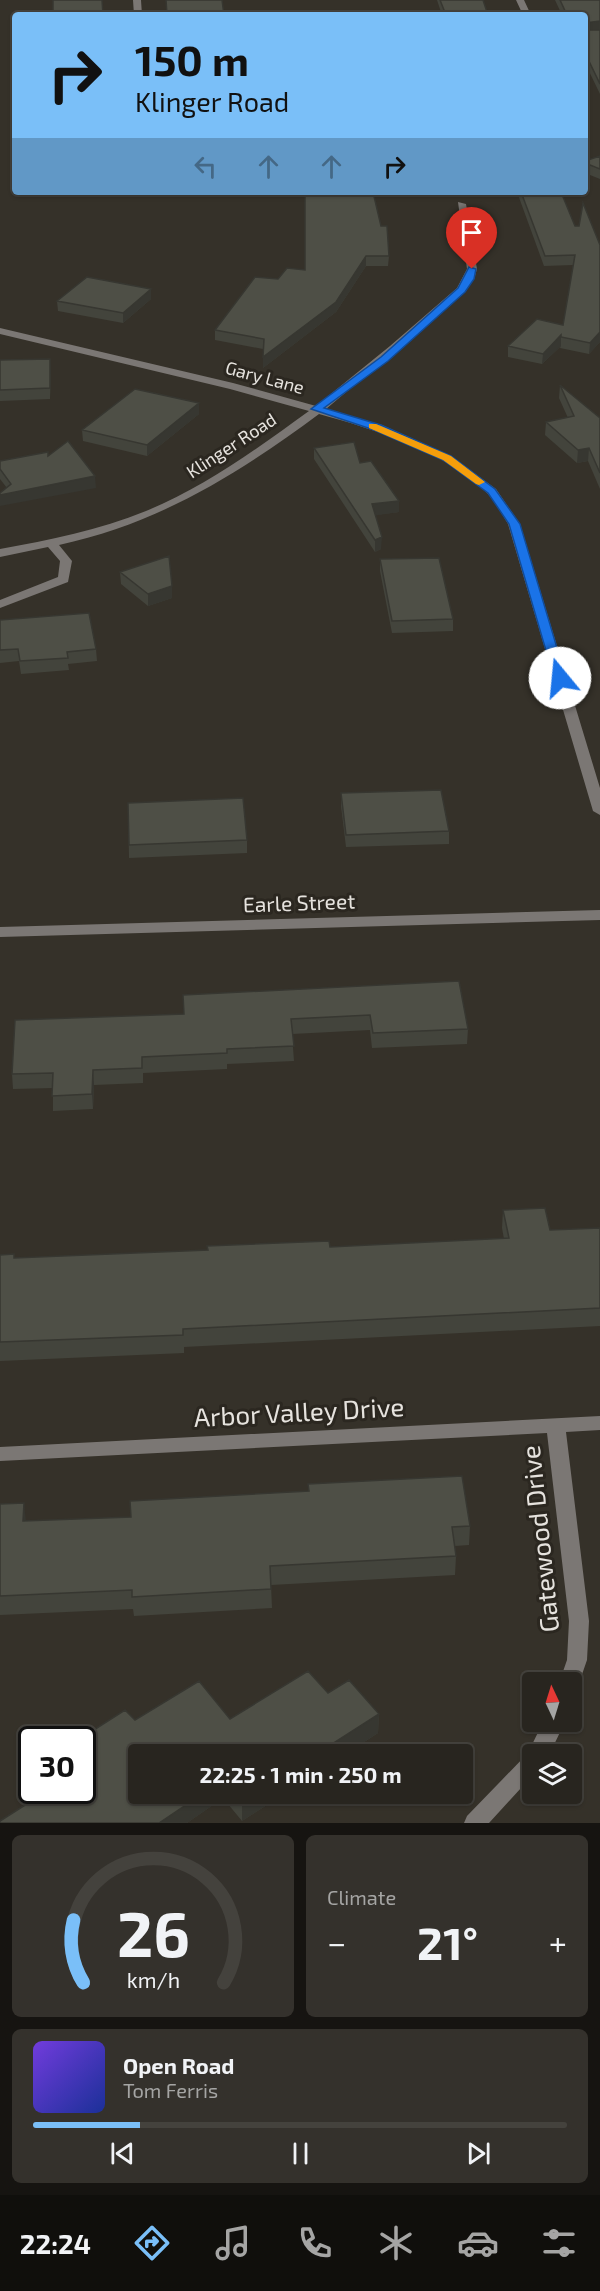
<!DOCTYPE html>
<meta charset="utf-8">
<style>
:root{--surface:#28251f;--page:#34312c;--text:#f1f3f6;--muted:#a5a5a4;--line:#44423d;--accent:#7abff8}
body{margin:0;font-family:"Exo 2",sans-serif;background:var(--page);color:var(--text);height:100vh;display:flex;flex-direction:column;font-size:22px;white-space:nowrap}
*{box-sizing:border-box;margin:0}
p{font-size:20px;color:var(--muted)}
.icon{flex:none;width:33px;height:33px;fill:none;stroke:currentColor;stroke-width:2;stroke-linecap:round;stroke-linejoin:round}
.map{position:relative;height:1823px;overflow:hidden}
.drawer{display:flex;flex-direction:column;gap:12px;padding:12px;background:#161411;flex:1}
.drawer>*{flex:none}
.banner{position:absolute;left:12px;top:12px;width:576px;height:183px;border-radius:6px;box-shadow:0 2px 4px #0004,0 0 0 2px var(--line);background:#7abff8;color:#111;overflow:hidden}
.needle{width:39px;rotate:356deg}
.fabs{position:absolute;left:522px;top:1672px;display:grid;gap:12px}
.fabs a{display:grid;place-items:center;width:60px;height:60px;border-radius:6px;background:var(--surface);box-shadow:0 2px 4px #0004,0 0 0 2px var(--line);font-size:30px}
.speed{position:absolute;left:18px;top:1726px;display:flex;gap:12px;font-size:30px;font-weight:700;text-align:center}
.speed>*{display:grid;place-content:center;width:78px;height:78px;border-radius:50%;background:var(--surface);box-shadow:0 2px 4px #0004,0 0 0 2px var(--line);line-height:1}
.speed .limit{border:3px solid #111;border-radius:9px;background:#fff;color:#111}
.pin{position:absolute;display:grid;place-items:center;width:51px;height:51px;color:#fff;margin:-62px -26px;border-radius:50% 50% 50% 0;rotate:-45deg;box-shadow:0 0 6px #0007}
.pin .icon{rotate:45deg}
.me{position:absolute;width:66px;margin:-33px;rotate:343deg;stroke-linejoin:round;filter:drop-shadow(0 0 4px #0008)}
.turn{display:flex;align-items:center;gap:21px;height:126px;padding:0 24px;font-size:27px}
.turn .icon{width:78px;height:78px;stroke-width:2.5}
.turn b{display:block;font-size:42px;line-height:51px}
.lanes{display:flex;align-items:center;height:57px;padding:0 24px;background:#0003;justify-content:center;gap:30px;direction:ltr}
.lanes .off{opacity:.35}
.big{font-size:45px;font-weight:700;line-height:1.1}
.drawer .card{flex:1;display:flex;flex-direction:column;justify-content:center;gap:9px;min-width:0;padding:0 21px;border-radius:9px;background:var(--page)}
.drawer .dial{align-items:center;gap:0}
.dial svg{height:156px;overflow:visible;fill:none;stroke:var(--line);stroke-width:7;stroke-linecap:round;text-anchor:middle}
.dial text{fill:var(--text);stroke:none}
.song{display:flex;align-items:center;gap:18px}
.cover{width:72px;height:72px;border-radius:9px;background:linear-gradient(135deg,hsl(260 70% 55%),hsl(230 70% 35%))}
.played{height:6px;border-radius:3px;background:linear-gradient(90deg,var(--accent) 20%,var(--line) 20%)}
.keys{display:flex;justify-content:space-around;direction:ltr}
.heat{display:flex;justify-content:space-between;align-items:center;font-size:33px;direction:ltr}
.drawer .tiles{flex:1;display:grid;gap:12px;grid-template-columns:1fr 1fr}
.card:last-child{grid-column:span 2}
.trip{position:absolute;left:128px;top:1744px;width:345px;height:60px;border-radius:6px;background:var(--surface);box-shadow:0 2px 4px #0004,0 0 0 2px var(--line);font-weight:700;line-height:60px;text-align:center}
.tabs{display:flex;height:96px;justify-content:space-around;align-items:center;background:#100f0c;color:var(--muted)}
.tabs .icon{width:42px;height:42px}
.tabs .current{color:var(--accent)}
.tabs b{font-size:27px;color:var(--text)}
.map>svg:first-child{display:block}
</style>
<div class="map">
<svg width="600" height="1823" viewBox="0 0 600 1823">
<rect width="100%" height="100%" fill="#353129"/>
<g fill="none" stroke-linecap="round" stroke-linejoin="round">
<!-- minor -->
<path fill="#7b7774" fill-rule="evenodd" d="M133 0H141L142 15H134Z
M516 0H524L531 15H523Z
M458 202 466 204 477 269 474 279 465 292 326 409 382 425 451 456 496 489 520 524 600 788V815L593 811 508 524C502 514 495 501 487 493 446 452 374 429 319 414 238 474 160 523 59 545L72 561 68 582 0 608V600L58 577 60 561 48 547 0 557V549C50 540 99 530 146 511 205 487 258 448 309 411L230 389 0 334V328L233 383 316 406 390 346 457 288 467 269Z
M600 910V920L0 937V927Z
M600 1416V1430L566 1432 589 1621 587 1660 577 1689 572 1691V1683H559L567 1660 569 1621 547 1433 0 1461V1447Z
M543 1722H565L549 1755H532V1776L489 1823H464L467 1816 528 1753Z"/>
</g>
<!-- wall -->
<path fill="#43443c" d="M437 0H483L488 15H442Z
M555 0H600V94L585 63V15H562Z
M600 156V179L585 173V161Z
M517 192H561L575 226 600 245V342L589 354 560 348 561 346 542 364 508 357V346L563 325 573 265 544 266Z
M381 226 389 256 388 266H366L336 312 263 368V349L215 340V330L278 279 305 270Z
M151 289V299L123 323 58 311 57 301Z
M0 360 51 370 50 399 0 401Z
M560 385 600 418V489L588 461 577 463 545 435 546 422 568 418 559 398Z
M199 403V414L147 456 83 441 82 430Z
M314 448 360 463 399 501V512L375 515 381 549 375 552 314 459Z
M49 456 96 488H7L0 479V461Z
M380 559 453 619V631L392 633 380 571Z
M120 572 172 598 148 606 121 584Z
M0 620 96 649 97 661 68 664 69 670 21 674 19 661 0 663Z
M341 793 449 831V844L346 847 341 806Z
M128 803 247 840V853L129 858Z
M459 981 468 1029 467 1044 372 1048 370 1030 292 1034 294 1061 227 1064V1069L143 1073V1083L94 1085 93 1109 53 1111V1088L13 1089 12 1074 184 1014Z
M503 1210 550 1230 600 1228V1326L184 1347V1353L0 1361V1255L14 1258 330 1247 504 1239 502 1228Z
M308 1484 470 1526 469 1545 455 1546 456 1556 455 1575 271 1585 272 1608 134 1616 133 1609 0 1615V1504L26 1521 131 1517 308 1491Z
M308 1671 328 1693 349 1680 379 1714 378 1733 344 1755H138V1794H284L242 1821 223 1798 187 1823H0V1821L47 1791H82V1740H78L125 1710 135 1720 199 1681 230 1719Z"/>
<!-- shaded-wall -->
<path fill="#373731" d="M600 21V30L585 31V23Z
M366 256V266L336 312 263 368V357Z
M151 289V299L123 323V313Z
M600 332V342L589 354 590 343Z
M561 335V346L542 364 543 354Z
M50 359 51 370 50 399Z
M199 403V414L147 456V445Z
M589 448 588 461 577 463 578 450Z
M95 476 96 488 0 506V495Z
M399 501V512L372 516V504Z
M382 537 381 549 375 552V540Z
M172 586V598L148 606V594Z
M93 1070 94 1085 93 1109 92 1094Z
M24 1503 26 1522 23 1521Z
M379 1714 378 1733 344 1755H315Z
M202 1794H223V1798L187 1823H159Z
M254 1794H284L242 1821V1802Z"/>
<!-- building -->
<path fill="#4e4f46" stroke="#373731" stroke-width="1.5" d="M53 0H102L103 15H53Z
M166 0H222L224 15H167Z
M440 0H483L488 15H446Z
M560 0H600V21L585 23V15H567Z
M585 30H600V84L585 53Z
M600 156V169L585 163V161Z
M305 192H373L381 226H387L389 256H366L336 302 263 357 264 339 215 330 255 277 278 279 287 268 305 270Z
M521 192H561L575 226H579L583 203 600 245V332L590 343 561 337V335L543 354 508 346 537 319 563 325 575 255 545 256Z
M87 277 151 289 123 313 57 301Z
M50 359V388L0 390V360Z
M560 385 600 418V473L589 448 578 450 546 422 574 416Z
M135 389 199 403 147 445 82 430Z
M68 441 95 476 0 495V493L11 484 0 469V461L48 452V456Z
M354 442 360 463 371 461 399 501 372 504 382 537 375 540 314 448Z
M169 556 172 586 148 594 120 572Z
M439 558 453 619 392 621 380 559Z
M89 613 96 649 67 652 68 658 20 661 18 649 0 650V620Z
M441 790 449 831 346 835 341 793Z
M243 798 247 840 129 845 128 803Z
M459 981 468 1029 373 1033 370 1015 291 1019 294 1046 227 1049V1053L142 1057V1068L93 1070 92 1094 52 1096 53 1073 12 1074 15 1020 184 1014 183 995Z
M545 1208 550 1230 600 1228V1308L183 1329V1335L0 1342V1255L14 1254V1258L208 1250 207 1246 329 1241 330 1247 509 1238 503 1210Z
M462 1476 470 1526 452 1527 456 1556 270 1566 271 1589 132 1597V1590L0 1596V1504L24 1503 23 1521 131 1517 130 1501 309 1491 308 1484Z
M308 1671 328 1693 349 1680 379 1714 315 1755H138V1794H202L159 1823H0V1821L47 1791H82V1768L92 1761 82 1749V1740H78L125 1710 135 1720 199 1681 230 1719Z
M235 1794H254L242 1802Z"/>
<!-- route -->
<path fill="#1a73e8" stroke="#114b97" stroke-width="1.5" d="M469 267 476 269 474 279 465 292 388 361 324 408 381 425 451 456 495 489 520 524 566 678 560 682 554 678 509 524 488 493 443 460 374 430 311 409 381 357 458 288Z"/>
<!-- slow -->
<path fill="#f59e0b" d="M369 424H376L451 456 485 482 479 485 476 484 443 460 369 428Z"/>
<g text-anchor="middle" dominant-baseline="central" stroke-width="6" stroke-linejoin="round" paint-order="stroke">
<!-- far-street labels -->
<g font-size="18" fill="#e6e3de" stroke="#2b2720">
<text transform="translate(265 377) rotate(15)">Gary Lane</text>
<text transform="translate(231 445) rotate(-33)">Klinger Road</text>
</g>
<!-- street labels -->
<g font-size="21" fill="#e6e3de" stroke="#2b2720">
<text transform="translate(299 902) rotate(-2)">Earle Street</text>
</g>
<!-- near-street labels -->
<g font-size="26" fill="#e6e3de" stroke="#2b2720">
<text transform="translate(299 1411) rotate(-3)">Arbor Valley Drive</text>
<text transform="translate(539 1539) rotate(-96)">Gatewood Drive</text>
</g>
</g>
</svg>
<div class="fabs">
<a><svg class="needle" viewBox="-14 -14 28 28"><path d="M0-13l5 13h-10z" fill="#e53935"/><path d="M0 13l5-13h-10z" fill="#a5a5a4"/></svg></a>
<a><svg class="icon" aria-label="layers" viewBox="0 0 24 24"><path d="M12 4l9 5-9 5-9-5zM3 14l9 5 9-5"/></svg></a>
</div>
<div class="speed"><div class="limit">30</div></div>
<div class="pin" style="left:472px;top:269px;background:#d93025"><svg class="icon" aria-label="arrive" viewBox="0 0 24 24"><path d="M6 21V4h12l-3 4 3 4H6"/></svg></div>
<svg class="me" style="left:560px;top:678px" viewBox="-20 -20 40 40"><circle r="19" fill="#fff"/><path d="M0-13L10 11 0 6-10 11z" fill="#1a73e8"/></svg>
<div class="trip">22:25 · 1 min · 250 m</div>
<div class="banner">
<div class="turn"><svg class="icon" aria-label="right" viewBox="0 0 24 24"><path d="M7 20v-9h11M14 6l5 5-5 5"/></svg><div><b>150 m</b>Klinger Road</div></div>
<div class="lanes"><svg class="icon off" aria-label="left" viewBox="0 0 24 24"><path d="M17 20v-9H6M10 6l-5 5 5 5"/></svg><svg class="icon off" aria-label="ahead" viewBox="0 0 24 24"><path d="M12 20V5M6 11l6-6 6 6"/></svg><svg class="icon off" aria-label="ahead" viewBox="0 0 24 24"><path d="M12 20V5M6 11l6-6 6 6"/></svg><svg class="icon" aria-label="right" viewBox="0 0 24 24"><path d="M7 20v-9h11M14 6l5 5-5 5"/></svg></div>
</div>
</div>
<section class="drawer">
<div class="tiles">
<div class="card dial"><svg viewBox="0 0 100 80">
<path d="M14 69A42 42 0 1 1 86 69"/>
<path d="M14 69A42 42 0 0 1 9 37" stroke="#7abff8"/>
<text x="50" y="56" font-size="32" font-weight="700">26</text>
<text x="50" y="72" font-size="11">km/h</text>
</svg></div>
<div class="card"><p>Climate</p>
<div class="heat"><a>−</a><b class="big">21°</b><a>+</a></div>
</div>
<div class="card">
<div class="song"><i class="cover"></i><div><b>Open Road</b><p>Tom Ferris</p></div></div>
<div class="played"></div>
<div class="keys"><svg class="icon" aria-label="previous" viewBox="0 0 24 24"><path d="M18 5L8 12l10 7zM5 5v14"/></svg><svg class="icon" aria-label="pause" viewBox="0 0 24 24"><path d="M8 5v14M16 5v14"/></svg><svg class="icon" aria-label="next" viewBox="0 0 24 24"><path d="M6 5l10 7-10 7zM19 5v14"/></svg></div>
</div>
</div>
</section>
<nav class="tabs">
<b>22:24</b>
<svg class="icon current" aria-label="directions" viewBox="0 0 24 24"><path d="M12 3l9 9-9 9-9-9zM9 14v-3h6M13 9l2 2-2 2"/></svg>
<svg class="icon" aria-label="music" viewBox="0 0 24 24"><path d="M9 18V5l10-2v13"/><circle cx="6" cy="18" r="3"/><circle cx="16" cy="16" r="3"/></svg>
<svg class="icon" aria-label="phone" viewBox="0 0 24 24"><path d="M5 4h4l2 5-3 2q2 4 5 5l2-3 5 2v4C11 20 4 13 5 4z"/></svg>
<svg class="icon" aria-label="climate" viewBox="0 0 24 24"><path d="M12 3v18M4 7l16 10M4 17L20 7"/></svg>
<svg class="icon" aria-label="car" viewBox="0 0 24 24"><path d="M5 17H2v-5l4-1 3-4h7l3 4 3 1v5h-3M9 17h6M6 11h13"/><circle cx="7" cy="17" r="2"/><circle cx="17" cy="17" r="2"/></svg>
<svg class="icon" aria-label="filters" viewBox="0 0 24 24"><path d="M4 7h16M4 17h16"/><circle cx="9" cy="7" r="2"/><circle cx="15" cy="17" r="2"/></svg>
</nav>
